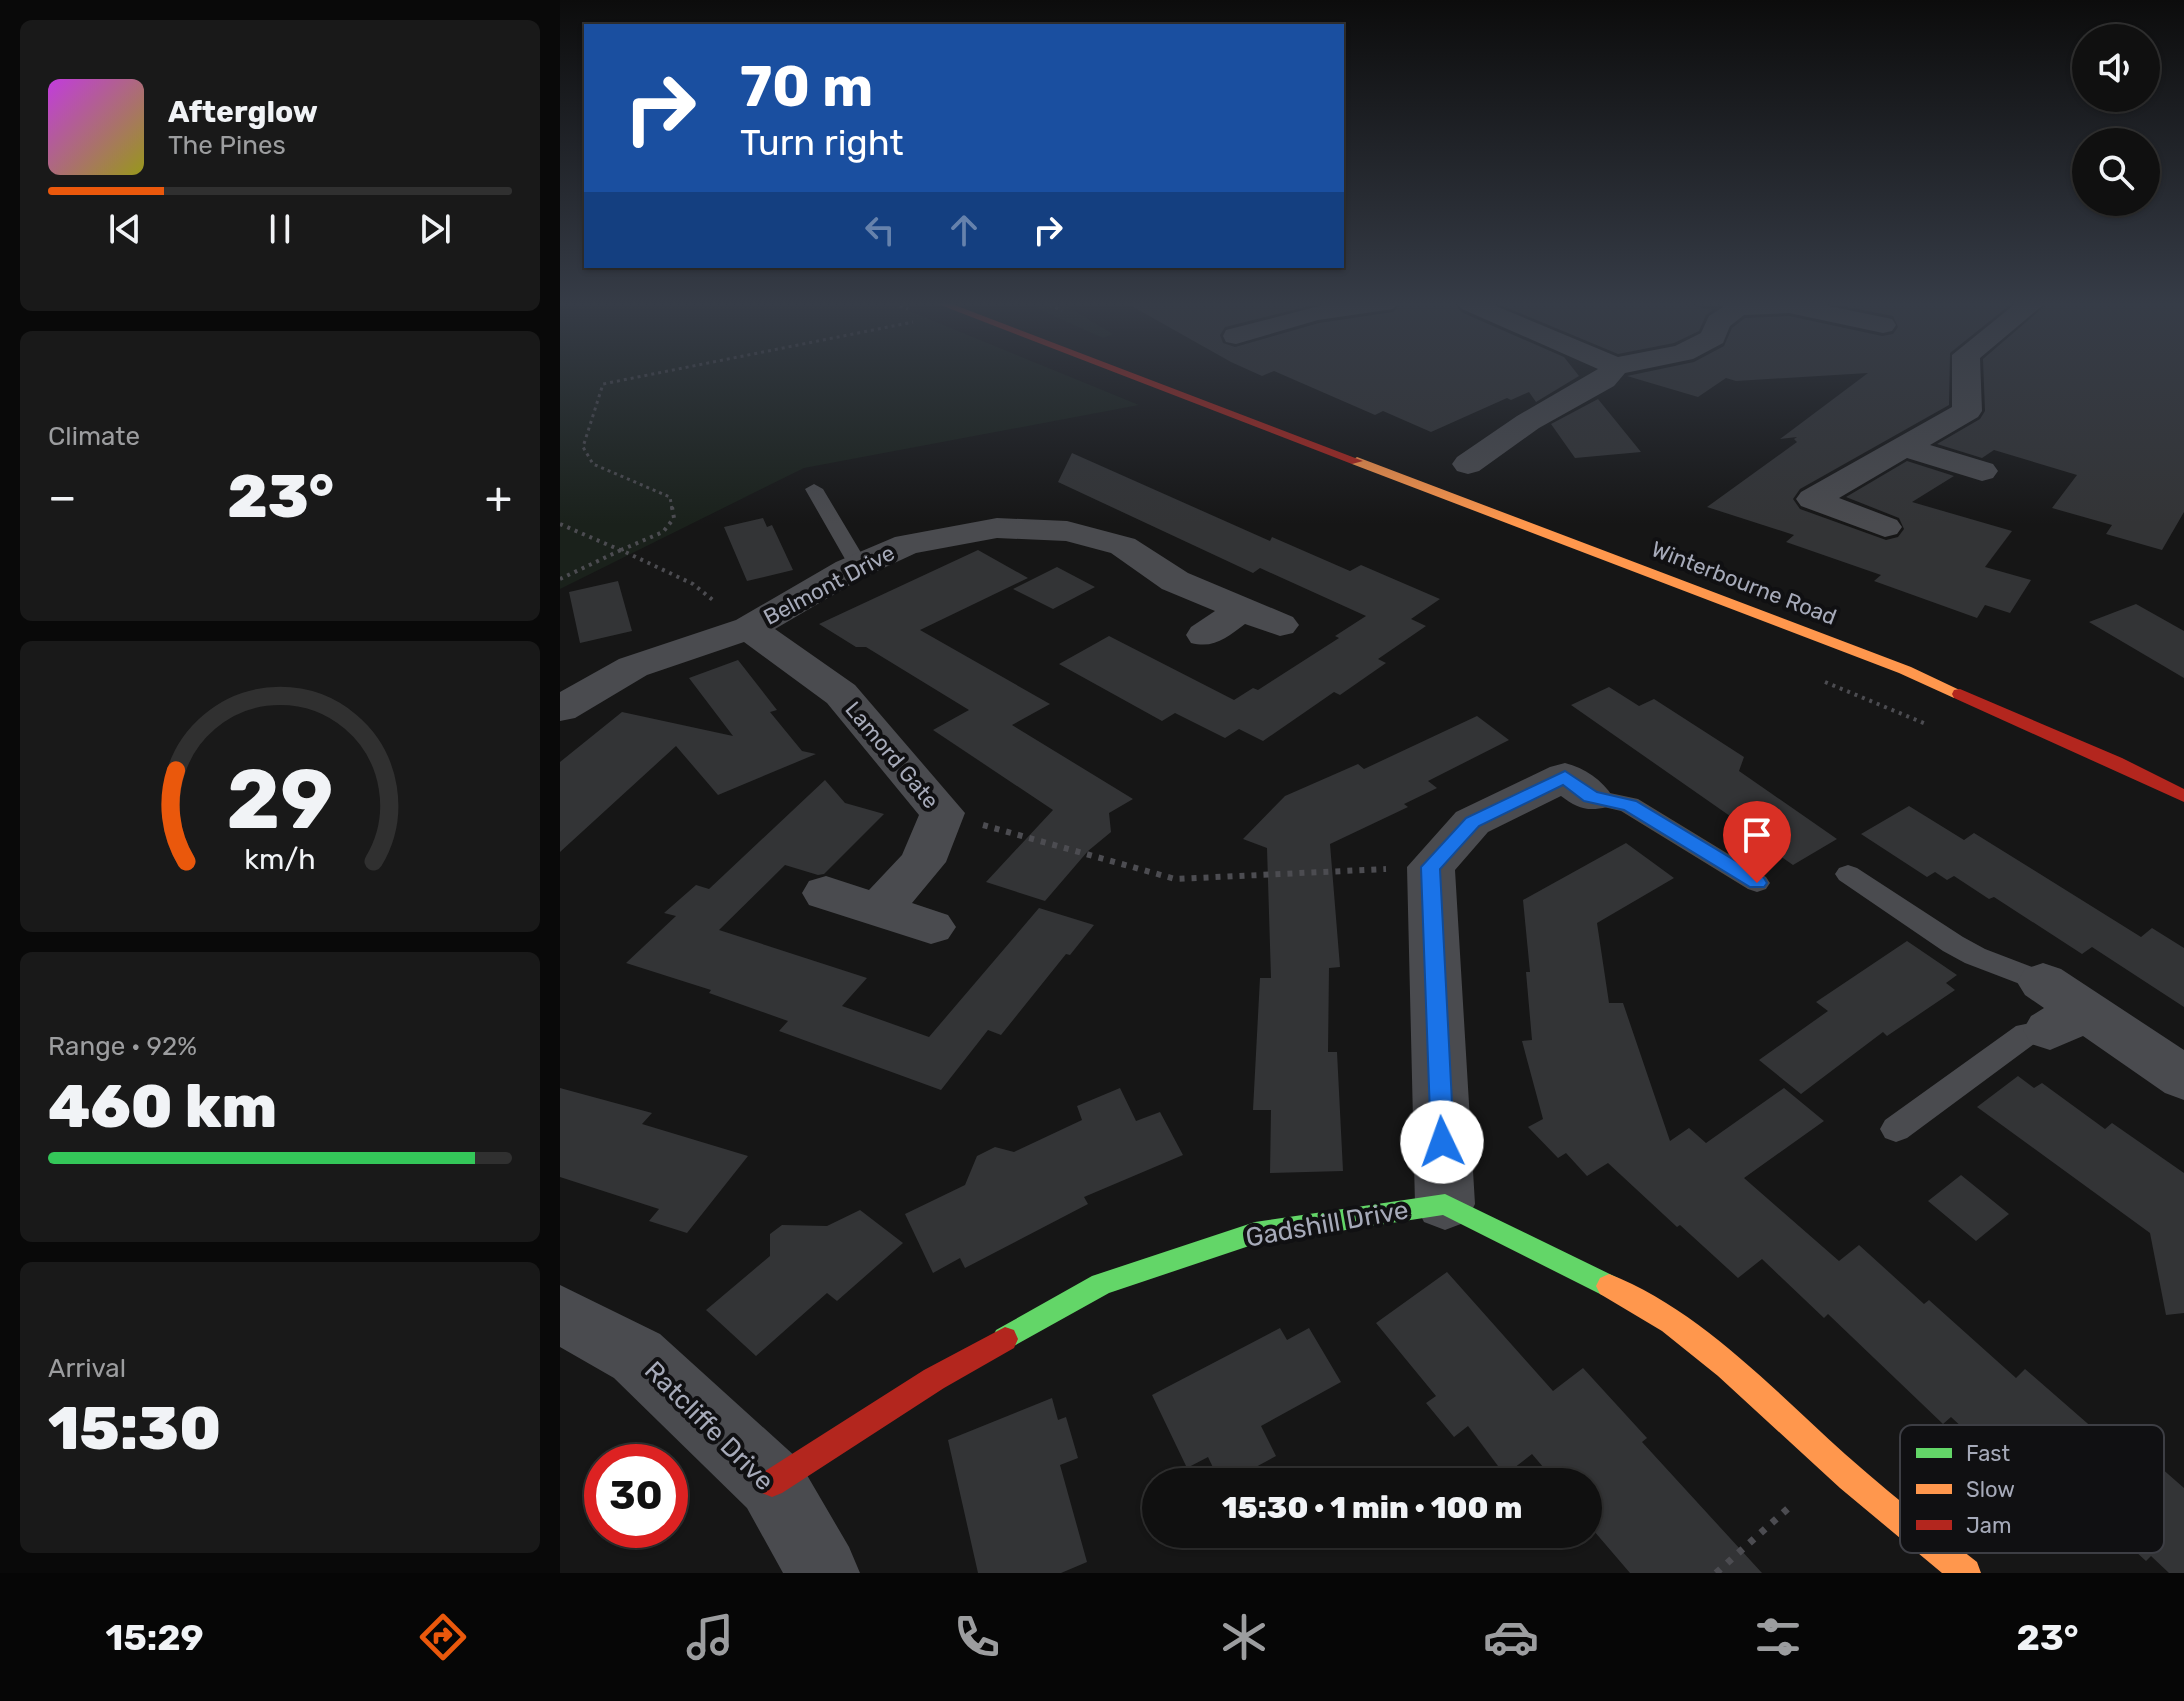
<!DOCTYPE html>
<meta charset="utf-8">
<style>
:root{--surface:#101010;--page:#191919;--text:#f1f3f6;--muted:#9c9d9f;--line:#303030;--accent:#ea580c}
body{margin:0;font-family:Rubik,sans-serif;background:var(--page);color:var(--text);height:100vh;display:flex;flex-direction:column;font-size:30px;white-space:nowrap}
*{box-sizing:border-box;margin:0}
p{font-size:26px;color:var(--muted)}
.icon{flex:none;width:44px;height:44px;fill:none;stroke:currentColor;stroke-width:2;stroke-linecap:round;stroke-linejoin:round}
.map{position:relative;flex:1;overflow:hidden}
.details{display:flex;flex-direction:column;gap:20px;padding:20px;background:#090909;width:560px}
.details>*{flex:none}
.guide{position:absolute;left:24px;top:24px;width:760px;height:244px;border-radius:0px;box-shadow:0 2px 6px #0004,0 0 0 2px var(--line);background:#1a4fa0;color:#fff;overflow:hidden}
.fabs{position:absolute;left:1512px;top:24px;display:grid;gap:16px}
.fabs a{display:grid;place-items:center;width:88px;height:88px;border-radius:50%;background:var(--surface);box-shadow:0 2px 6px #0004,0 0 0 2px var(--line);font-size:40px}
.speed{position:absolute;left:24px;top:1444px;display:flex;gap:16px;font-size:40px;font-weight:700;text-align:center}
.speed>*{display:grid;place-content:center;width:104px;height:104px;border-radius:50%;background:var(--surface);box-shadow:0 2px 6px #0004,0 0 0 2px var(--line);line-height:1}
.speed .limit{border:12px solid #d22;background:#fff;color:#111}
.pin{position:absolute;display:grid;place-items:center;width:68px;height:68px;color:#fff;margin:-82px -34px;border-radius:50% 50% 50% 0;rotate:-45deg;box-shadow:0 0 8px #0007}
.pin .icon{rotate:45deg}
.me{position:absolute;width:88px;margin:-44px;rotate:357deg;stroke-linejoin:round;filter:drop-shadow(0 0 6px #0008)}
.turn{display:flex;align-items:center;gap:28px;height:168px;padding:0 24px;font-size:36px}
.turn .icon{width:104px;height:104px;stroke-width:2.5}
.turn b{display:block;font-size:56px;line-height:68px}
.lanes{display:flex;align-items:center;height:76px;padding:0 24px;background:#0003;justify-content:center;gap:40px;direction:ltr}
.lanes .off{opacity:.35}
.big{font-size:60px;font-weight:800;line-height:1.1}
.details .card{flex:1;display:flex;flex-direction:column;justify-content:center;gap:12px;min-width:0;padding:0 28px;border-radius:12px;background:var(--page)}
.details .dial{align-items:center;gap:0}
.dial svg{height:208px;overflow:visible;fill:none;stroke:var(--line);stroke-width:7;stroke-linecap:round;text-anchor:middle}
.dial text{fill:var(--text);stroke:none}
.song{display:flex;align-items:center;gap:24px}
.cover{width:96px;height:96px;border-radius:12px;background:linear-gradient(135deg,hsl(290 70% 55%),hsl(60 70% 35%))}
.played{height:8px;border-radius:4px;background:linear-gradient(90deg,var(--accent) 25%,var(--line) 25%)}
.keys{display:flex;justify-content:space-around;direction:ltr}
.heat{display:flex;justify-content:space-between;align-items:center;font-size:44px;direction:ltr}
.charge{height:12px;border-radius:6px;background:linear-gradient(90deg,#34c759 92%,var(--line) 0)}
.trip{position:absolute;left:582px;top:1468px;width:460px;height:80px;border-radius:40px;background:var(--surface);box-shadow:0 2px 6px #0004,0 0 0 2px var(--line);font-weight:800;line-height:80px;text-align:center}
.dock{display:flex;height:128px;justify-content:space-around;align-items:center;background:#060606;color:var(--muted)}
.dock .icon{width:56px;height:56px}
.dock .on{color:var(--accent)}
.dock b{font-size:36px;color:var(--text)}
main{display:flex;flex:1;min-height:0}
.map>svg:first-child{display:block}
</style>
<main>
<section class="details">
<div class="card">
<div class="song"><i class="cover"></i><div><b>Afterglow</b><p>The Pines</p></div></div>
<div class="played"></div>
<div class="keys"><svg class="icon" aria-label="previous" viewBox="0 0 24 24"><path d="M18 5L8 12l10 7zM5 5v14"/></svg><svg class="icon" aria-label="pause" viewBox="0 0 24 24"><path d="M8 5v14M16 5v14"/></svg><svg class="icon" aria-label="next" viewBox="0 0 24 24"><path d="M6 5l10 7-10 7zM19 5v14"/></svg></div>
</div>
<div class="card"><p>Climate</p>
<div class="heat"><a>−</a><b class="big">23°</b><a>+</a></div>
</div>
<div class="card dial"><svg viewBox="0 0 100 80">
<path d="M14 69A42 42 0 1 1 86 69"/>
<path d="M14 69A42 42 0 0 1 10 34" stroke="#ea580c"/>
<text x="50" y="56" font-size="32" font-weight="700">29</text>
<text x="50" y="72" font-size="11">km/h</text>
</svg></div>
<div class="card"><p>Range · 92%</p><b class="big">460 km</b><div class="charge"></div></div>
<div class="card"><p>Arrival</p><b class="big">15:30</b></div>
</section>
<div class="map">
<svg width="1624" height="1573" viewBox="0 0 1624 1573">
<rect width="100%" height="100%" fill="#161616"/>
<!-- green -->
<path fill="#1a211b" d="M0 304H332L579 405 244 468 0 589Z
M467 304H503L553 334 543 338Z"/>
<!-- building -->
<path fill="#333436" d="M568 304H757L665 327 660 335 663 343 675 347 759 323 833 312 840 304H895L901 312 1004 357 1019 376 976 402 969 392 951 400 947 398 871 432 823 411 815 415 714 371 702 376 671 362Z
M938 304H1123L1153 310 1146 315 1139 331 1114 343 1058 354Z
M1272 304H1451L1390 353 1389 405 1240 489 1233 499 1240 509 1326 540 1338 537 1344 529 1339 518 1286 497 1347 461 1394 476 1352 502 1452 531 1425 567 1471 580 1450 613 1425 605 1417 618 1314 581 1321 575 1226 542 1234 535 1147 507 1237 442 1234 439 1237 437 1220 439 1308 373 1176 381 1166 378 1138 397 1067 376 1134 362 1164 346 1172 328 1185 318 1229 316 1322 336 1333 334 1338 327 1333 316Z
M1487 304H1624V512L1602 550 1546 534 1552 525 1492 508 1517 475 1434 450 1422 458 1377 444 1420 419 1425 411 1423 359Z
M1038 399 1081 452 1015 458 991 424Z
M512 453 710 541 712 537 790 571 801 565 880 599 851 619 866 626 818 659 826 663 780 695 774 692 703 741 679 729 665 738 615 713 602 721 499 664 549 636 674 700 693 688 698 690 779 638 775 636 806 616 700 568 693 573 498 482Z
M203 518 207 527 212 525 233 570 187 581 164 527Z
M418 550 468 578 360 630 490 704 452 725 573 799 549 813 551 832 528 851 485 901 426 882 493 810 373 730 409 710 306 647H296L259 624Z
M497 567 535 587 493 609 453 589Z
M58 581 72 631 20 643 9 592Z
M1576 604 1624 631V678L1529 622Z
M178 660 217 710 210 712 242 751 256 754 158 795 116 746 0 852V762L62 712 173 736 129 678Z
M1049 687 1079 706 1094 699 1184 757 1179 771 1277 839 1233 865 1196 839 1200 837 1011 705Z
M917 716 949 740 868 781 877 788 844 804 848 807 770 844 780 967 769 968 768 1052H777L783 1171 710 1173 711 1110H693L700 978H711L707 848 683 839 725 796 798 764 804 769Z
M265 780 285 803 324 814 264 874 258 875 225 865 159 930 307 978 282 1006 369 1037 479 908 534 925 510 955 506 954 441 1035 428 1030 381 1090 219 1031 228 1021 149 993 151 990 66 963 116 916 104 913 136 885 149 889Z
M1349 806 1404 840 1414 833 1581 937 1592 928 1624 948V1007L1532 947 1522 954 1434 897 1429 899 1394 876 1387 880 1375 872 1367 877 1301 834Z
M1066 843 1114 878 1037 923 1049 1003H1063L1110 1141 1129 1128 1146 1143 1224 1088 1264 1121 1184 1178 1279 1261 1299 1245 1364 1304 1369 1300 1456 1378 1465 1369 1574 1464 1584 1453 1624 1488V1573H1609L1591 1556 1586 1561 1505 1487 1487 1506 1391 1417 1383 1424 1268 1314 1264 1318 1202 1259 1178 1278 1120 1225 1117 1227 1048 1163 1027 1176 1006 1153 998 1158 968 1127 983 1119 962 1041 972 1040 966 972H970L963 900Z
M1347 941 1397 975 1386 983 1395 990 1327 1036 1323 1032 1241 1094 1199 1060 1268 1011 1256 1002Z
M1458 1076 1474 1088 1482 1083 1545 1129 1552 1123 1624 1173V1313L1606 1315 1590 1233 1417 1107Z
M0 1088 92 1113 82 1124 188 1156 127 1233 89 1221 99 1209 0 1177Z
M560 1088 576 1121 600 1112 623 1155 524 1197 528 1204 405 1268 400 1258 373 1273 345 1214 405 1185 417 1156 435 1147 454 1152 522 1120 517 1106Z
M1401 1175 1449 1214 1416 1241 1368 1201Z
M300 1210 343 1243 277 1301 267 1293 196 1356 146 1310 210 1256V1234L222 1225 267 1226Z
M887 1272 993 1391 1023 1368 1087 1438 1082 1442 1202 1573H1070L1028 1524V1482H996L972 1454 954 1468 938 1466 908 1426 894 1437 866 1403 876 1396 816 1323Z
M720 1328 727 1340 749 1328 781 1382 701 1426 716 1456 668 1482H660L648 1457 627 1468 592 1395Z
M492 1398 498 1420 506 1417 518 1458 500 1465 527 1562 501 1573H418L388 1440Z"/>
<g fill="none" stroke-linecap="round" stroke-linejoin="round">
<!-- path-far3 -->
<path stroke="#4c4c51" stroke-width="3" stroke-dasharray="3 4" stroke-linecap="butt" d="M333 304 348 309
M489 304 502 311
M112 509 110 497 33 464 23 447 43 384 353 322"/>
<!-- path-far2 -->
<path stroke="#4c4c51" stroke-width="4" stroke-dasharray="3 5" stroke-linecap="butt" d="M112 507 114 518 103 532 61 550 133 584 154 601
M0 524 60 550
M0 579 61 550
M1265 682 1366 724"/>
<!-- path-far1 -->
<path stroke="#4c4c51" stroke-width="6" stroke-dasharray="5 7" stroke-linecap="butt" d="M423 825 615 879 826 869"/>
<!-- path -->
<path stroke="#4c4c51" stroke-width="7" stroke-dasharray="6 9" stroke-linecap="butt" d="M1156 1573 1233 1504"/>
<!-- lane -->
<path fill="#4a4b4f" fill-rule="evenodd" d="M254 484 263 489 309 566 306 570 299 572 289 566 245 489Z
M1031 789 1078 799 1206 877 1210 883 1206 889 1197 892 1188 889 1061 811 1022 802 1019 797 1022 792Z
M1288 865 1297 868 1403 937 1425 949 1493 975 1497 982 1493 989 1483 992 1473 989 1405 963 1383 951 1279 880 1275 874 1279 868Z
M1490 1019 1500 1022 1505 1030 1500 1038 1474 1044 1347 1138 1336 1142 1325 1138 1320 1129 1325 1120 1456 1026Z"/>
<!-- street -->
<path fill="#4a4b4f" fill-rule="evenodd" d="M767 304H837L833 309 758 320 676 344 666 342 663 336 666 330Z
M898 304H931L1058 357 1115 346 1141 333 1149 316 1163 307 1161 304H1259L1332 319 1336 325 1332 331 1323 333 1229 313 1184 315 1170 326 1163 343 1133 359 1065 373 1054 386 979 428 919 471 908 474 897 471 892 464 897 457 957 416 1038 369 902 309Z
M1455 304H1484L1420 358 1422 411 1418 417 1370 445 1433 464 1438 471 1433 478 1422 481 1347 458 1279 498 1337 520 1342 527 1337 534 1325 537 1241 506 1236 499 1241 492 1392 407V355Z
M437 518 507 521 575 539 628 573 733 617 739 625 733 633 720 636 685 624C667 637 655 649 631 643L626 635 631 627 655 611 602 589 551 553 506 541 437 538 356 553 302 578 215 629 295 685 405 813 386 862 352 903 388 915 396 927 388 939 371 944 249 905 242 893 249 881 266 876 309 890 342 855 359 815 267 703 184 642 87 675 15 718 0 721V692L59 659 176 620 276 562 335 537Z
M1005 763C1025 768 1042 780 1053 797L1047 807C1027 812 1017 808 1001 796L928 832 895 870 915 1204 906 1222 885 1230 864 1222 855 1204 847 867 896 812 990 767Z
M1483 963 1501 969 1624 1050V1100L1605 1093 1523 1036 1490 1050 1471 1044 1463 1030 1471 1016 1484 1008 1465 995 1457 982 1465 969Z
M0 1285 100 1334 237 1458 289 1547 300 1573H223L187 1508 54 1378 0 1347Z"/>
<!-- fast -->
<path fill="#63d668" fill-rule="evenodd" d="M885 1194 1058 1278 1062 1286 1058 1294 1049 1298 1040 1294 883 1215 695 1244 549 1293 445 1351 436 1348 432 1339 436 1330 532 1276 695 1222Z"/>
<!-- slow -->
<path fill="#ff974d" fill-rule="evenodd" d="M797 457 1351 667 1408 694 1406 698H1394L1339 673 792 464 791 461Z
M1049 1274C1138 1308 1216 1392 1285 1454 1328 1492 1372 1527 1417 1562L1421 1573H1382L1280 1488 1158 1376 1102 1331 1040 1294 1036 1286 1040 1278Z"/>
<!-- jam -->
<path fill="#b3261e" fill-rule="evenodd" d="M378 304H392L803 461 792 464Z
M1400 689 1562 758 1624 789V802L1394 698 1392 694 1394 690Z
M445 1327 454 1330 458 1339 454 1348 384 1388 222 1493 212 1497 202 1493 198 1483 202 1473 364 1370Z"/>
</g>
<!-- sky -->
<linearGradient id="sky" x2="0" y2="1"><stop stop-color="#0c0c0c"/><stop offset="0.58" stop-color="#363c47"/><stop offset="1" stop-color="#363c47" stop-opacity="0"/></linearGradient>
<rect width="1624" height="524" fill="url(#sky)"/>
<!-- route -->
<path fill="#1a73e8" stroke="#114b97" stroke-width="2" d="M1005 771 1037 792 1076 801 1204 878 1207 883 1204 887H1190L1064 810 1024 801 1003 785 919 826 880 869 894 1142 891 1149 882 1152 874 1149 871 1142 861 867 906 818Z"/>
<g text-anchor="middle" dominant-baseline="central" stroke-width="8" stroke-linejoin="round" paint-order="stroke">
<!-- street labels -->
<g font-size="22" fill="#a6aab9" stroke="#101012">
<text transform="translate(1184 583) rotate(21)">Winterbourne Road</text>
<text transform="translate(269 585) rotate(-28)">Belmont Drive</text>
<text transform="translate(332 755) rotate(50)">Lamord Gate</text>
</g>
<!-- near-street labels -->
<g font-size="26" fill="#a6aab9" stroke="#101012">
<text transform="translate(767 1224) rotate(-10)">Gadshill Drive</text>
<text transform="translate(149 1426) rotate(45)">Ratcliffe Drive</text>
</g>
</g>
<!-- legend -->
<rect x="1340" y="1425" width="264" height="128" rx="12" fill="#101012" stroke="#3d3e44" stroke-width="2"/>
<rect x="1356" y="1448" width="36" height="10" fill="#63d668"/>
<rect x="1356" y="1484" width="36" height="10" fill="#ff974d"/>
<rect x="1356" y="1520" width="36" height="10" fill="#b3261e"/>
<g font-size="22" fill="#a6aab9">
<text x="1406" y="1461">Fast</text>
<text x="1406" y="1497">Slow</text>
<text x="1406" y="1533">Jam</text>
</g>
</svg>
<div class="fabs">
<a><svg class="icon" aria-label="sound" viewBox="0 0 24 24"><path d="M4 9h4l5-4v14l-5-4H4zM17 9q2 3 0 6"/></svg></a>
<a><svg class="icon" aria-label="search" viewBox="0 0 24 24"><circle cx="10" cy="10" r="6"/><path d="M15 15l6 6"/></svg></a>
</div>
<div class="speed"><div class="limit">30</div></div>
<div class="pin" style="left:1197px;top:883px;background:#d93025"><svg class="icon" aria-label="arrive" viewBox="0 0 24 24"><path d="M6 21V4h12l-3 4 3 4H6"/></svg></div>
<svg class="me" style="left:882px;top:1142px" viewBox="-20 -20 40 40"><circle r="19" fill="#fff"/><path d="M0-13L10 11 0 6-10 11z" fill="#1a73e8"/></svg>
<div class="trip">15:30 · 1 min · 100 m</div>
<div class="guide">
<div class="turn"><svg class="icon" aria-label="right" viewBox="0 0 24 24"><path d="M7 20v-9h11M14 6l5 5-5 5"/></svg><div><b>70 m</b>Turn right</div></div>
<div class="lanes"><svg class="icon off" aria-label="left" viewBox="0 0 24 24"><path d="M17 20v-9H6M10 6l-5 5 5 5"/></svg><svg class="icon off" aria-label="ahead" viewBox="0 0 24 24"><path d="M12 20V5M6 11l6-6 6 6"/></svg><svg class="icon" aria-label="right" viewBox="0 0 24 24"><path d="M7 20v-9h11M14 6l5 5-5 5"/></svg></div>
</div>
</div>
</main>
<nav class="dock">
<b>15:29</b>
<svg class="icon on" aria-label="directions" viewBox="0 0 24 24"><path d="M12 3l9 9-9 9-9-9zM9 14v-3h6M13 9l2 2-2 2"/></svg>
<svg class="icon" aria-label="music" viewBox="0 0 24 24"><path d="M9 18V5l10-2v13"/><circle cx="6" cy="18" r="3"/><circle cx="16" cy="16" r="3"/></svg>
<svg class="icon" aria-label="phone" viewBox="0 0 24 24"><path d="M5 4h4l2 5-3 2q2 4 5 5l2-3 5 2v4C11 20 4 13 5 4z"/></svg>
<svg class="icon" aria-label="climate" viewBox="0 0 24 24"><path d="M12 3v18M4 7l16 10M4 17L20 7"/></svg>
<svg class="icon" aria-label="car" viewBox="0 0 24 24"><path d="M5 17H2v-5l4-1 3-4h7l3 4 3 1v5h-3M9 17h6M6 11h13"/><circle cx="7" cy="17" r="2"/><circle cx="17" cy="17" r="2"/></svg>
<svg class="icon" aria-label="filters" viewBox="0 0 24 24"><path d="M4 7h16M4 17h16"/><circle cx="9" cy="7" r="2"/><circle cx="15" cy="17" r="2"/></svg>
<b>23°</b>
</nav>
